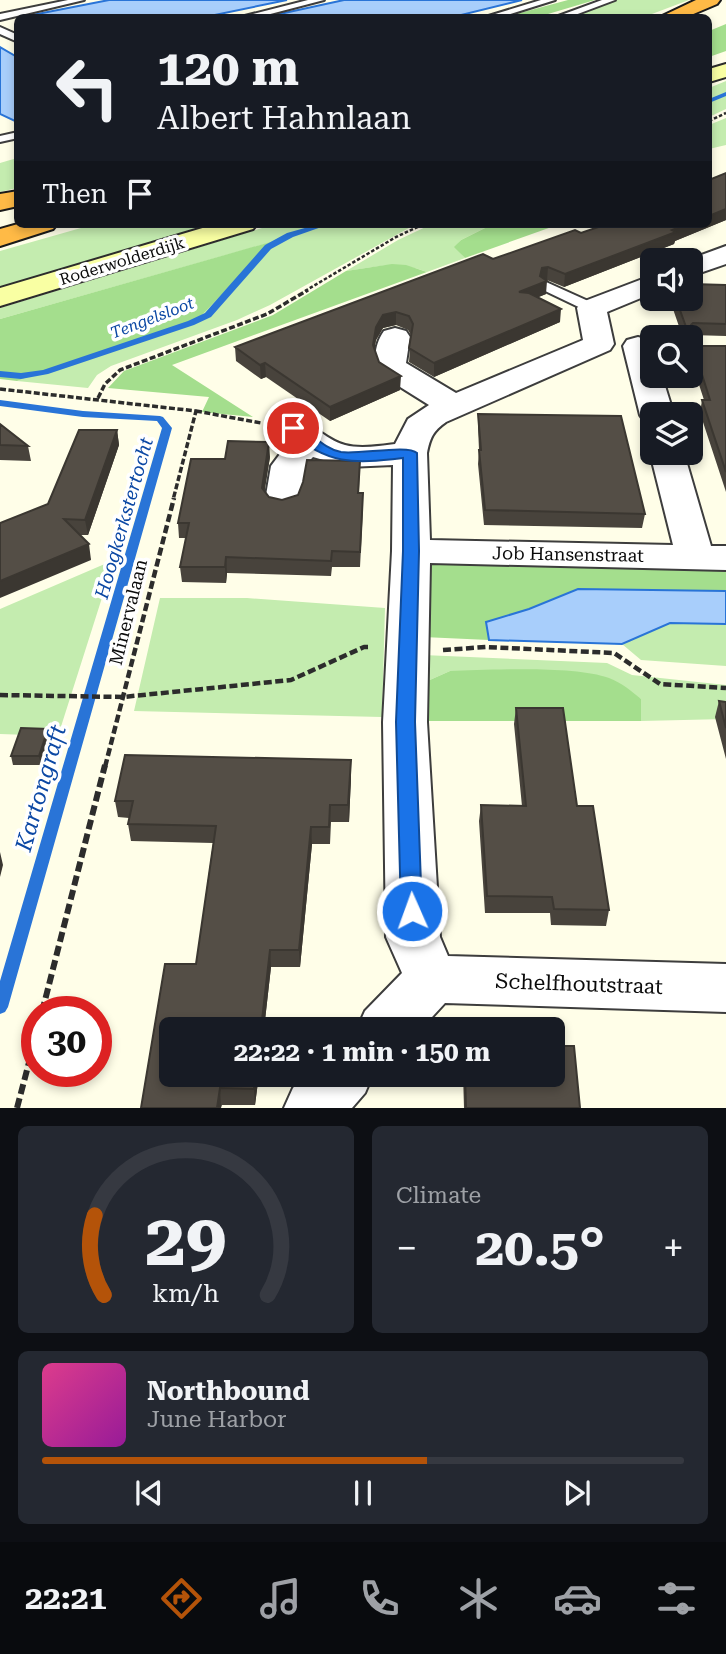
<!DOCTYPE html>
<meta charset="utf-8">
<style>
:root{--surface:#171b24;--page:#242831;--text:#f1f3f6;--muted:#9ea1a6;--line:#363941;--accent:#b45309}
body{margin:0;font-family:"Roboto Serif",serif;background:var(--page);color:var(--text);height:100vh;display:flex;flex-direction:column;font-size:26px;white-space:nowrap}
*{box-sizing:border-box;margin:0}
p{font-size:23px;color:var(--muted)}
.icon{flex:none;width:38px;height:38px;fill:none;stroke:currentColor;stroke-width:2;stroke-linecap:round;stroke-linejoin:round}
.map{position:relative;height:1108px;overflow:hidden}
.sheet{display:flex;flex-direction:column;gap:18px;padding:18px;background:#0d0f14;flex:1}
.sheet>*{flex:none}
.guide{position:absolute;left:14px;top:14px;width:698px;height:214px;border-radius:10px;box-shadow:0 4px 10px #0003;background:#171b24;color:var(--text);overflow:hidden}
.fabs{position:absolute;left:640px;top:248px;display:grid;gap:14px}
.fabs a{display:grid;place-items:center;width:63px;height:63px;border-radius:10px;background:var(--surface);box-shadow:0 4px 10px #0003;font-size:35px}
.speed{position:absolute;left:21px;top:996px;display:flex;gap:14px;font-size:35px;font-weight:700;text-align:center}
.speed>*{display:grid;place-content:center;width:91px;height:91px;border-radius:50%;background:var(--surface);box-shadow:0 4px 10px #0003;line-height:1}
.speed .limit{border:10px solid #d22;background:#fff;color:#111}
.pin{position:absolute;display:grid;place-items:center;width:60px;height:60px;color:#fff;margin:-30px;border:4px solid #fff;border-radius:50%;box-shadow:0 2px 7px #0007}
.me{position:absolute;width:77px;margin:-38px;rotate:358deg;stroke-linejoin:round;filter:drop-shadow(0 0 5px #0008)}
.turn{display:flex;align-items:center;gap:24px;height:147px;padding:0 28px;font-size:32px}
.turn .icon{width:91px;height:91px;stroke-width:2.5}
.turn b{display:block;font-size:49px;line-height:60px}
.then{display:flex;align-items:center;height:66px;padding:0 28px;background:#0003;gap:14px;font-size:26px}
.big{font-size:52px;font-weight:700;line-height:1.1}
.sheet .tile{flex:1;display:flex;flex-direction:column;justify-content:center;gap:10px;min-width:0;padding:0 24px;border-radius:10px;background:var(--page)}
.sheet .dial{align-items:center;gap:0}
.dial svg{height:182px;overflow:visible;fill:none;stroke:var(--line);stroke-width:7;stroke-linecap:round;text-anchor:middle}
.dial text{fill:var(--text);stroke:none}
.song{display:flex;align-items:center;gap:21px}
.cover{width:84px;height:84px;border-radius:10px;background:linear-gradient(135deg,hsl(330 70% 55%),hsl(300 70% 35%))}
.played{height:7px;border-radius:4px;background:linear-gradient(90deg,var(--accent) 60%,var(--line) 60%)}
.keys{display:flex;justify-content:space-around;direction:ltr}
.heat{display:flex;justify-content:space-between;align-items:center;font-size:38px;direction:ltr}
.sheet .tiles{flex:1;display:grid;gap:18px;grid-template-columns:1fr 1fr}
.tile:last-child{grid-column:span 2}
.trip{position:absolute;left:159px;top:1017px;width:406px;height:70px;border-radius:10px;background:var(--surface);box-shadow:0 4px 10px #0003;font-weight:700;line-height:70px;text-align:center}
.tabs{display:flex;height:112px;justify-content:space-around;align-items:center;background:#090b0e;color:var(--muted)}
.tabs .icon{width:49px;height:49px}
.tabs .current{color:var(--accent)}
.tabs b{font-size:32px;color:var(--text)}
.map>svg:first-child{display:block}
</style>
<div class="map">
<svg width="726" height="1108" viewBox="0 0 726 1108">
<rect width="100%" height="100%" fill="#fffee8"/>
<!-- green -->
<path fill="#c4ecaf" d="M609 0H689L644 17 556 18Z
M726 81V109L709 117V88Z
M726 118V145L709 149V125Z
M17 158V188L0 192V163Z
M95 224H156L160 227 171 224H218L0 288V251Z
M275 224H416L270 305 237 320 111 366 97 375 88 388 17 381 196 321 272 242 0 319V308Z
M432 224H493L461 240 455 247 465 258 427 272C394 260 380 267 346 271L398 240Z
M114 560 58 736 0 734V609Z
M160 598H247L385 608 382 717 134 711Z
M670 623 726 624V666L641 660 622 644Z
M423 655 607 663 632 675 726 685V719L641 721V699L570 672 450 671 423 683Z"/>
<!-- forest -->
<path fill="#a4de8d" d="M568 0H595L538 17H505Z
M726 24V51L709 57V31Z
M493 224H560L465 258 454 247 461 240Z
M274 241 196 321 17 381 0 379V319Z
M392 264 406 265 427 272 172 365 253 417 202 412 209 397 108 388 124 371 273 315 346 271Z
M424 558 726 567V591L578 589 529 609 487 622 489 640 423 637Z
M450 671C490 670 573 665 609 678 622 683 630 690 641 699V721H423V683Z"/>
<!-- water -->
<path fill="#a8cefb" stroke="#2974d7" stroke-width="2" d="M109 0H287L205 17H22Z
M344 0H522L453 17H266Z
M0 47 17 57V122L0 114Z
M578 589 726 591V624L670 623 622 644 489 640 486 622 529 609Z"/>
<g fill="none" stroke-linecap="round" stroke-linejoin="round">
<!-- stream -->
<path fill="#2974d7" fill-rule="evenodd" d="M726 92V96L709 103V99Z
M319 224H330L293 237 271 249 211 317 194 325 48 374 21 379 0 377V371L21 373 43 370 188 321 205 313 265 245 287 233Z
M0 400 83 411 160 416 163 417 172 428 8 1007 5 1012 0 1014V981L162 428 157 421 83 417 0 406Z"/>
<!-- lane casing -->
<g stroke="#3d3d3d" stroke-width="4">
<path id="lane" d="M68 0H84L0 20V14Z
M308 0H324L255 18H237Z
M541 0H555L498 18H482Z
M602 0H615L567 18H553Z
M0 27 18 35V42L0 34Z
M18 132V138L0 142V136Z
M546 282 597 305 599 308 592 312 587 311 541 289V283Z"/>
</g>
<!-- street casing -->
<g stroke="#3d3d3d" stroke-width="4">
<path id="street" d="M726 246V264L691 276V261H685Z
M653 275V293L607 312 614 344 610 350 446 422C433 431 430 438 427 453L430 540 673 545 650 453 653 449V453H684L711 546H726V570L430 563 427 722 440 937 448 956 726 964V1012L445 1003 421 1029H357L365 1011 402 973 386 937 383 722 392 551 393 465 348 467 313 457C299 470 307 493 296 509L283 512 270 509 265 501 271 466 289 442 276 428 281 421C308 414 320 438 345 445 360 449 379 446 395 444L408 419 429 405 381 375C372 362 375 343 384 331L395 328 406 331 410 337 406 363 456 393 583 340 577 308 582 302Z
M638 337 649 340 653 345V376H662L674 415H653V424L645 422 640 415 623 346 627 340Z
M305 1074H373L365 1093 352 1108H284L293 1088Z"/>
</g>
<!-- secondary casing -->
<g stroke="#2c2c2c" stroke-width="4">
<path id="secondary" d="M726 64V77L709 82V69Z
M216 224H257L253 229 0 306V288Z"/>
</g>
<!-- highway casing -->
<g stroke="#1b1b1b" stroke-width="4">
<path id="highway" d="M696 0H720L717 4 684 18H658Z
M18 191V206L0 210V194Z
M18 224H57L53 229 0 246V229Z"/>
</g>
<!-- path-far3 -->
<path stroke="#2c2c2c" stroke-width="2.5" stroke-dasharray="3.5 2" stroke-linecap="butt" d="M709 121 726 113
M305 291 396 237 424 224"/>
<!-- path-far2 -->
<path stroke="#2c2c2c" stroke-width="3.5" stroke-dasharray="6 2.5" stroke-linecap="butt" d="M0 389 196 411 173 500
M98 398 105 384 120 370 267 314 308 290
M196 411 261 423"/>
<!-- path-far1 -->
<path stroke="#2c2c2c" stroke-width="4.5" stroke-dasharray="8 3.5" stroke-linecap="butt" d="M443 650 486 647 614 653 660 684 726 688
M0 695 123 697 291 680 364 647H371
M105 767 174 498"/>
<!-- path -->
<path stroke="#2c2c2c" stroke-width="6" stroke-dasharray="10 4.5" stroke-linecap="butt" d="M42 1012 105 765
M17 1108 37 1032"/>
<!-- lane -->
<use href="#lane" fill="#fff" fill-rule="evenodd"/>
<!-- street -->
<use href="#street" fill="#fff" fill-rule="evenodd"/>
<!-- secondary -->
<use href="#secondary" fill="#f9ffa3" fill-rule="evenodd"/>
<!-- highway -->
<use href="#highway" fill="#ffba46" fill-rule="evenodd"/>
</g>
<!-- wall -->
<path fill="#48433c" d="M726 173V220L675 241 674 244 564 287 547 280H545L546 294 538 297 560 322 434 377 409 362 411 335 408 330 396 325 383 328 376 340 374 349 379 362 400 390 330 421 266 377 261 379 236 361 235 347 493 259 581 233 709 224Z
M726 285V336L691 335V338H683L673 309 675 299H691Z
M693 346H726V492L700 413 702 400H704L691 360Z
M478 414 645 514 642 528 484 525 478 464 479 450 478 427Z
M0 424 28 446 31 461 0 460Z
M117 430 119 445 88 535H80L91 560 48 504Z
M270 457 264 491 269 497 282 500 298 495 360 461 359 493 363 508 360 567H332L331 576 227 573 226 583 182 582 180 567 186 538H179L178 523Z
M719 701 726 702V759L715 717Z
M516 708 577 806 609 910 606 926 551 925 550 913H485L479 821 481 805 522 806 514 724Z
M48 729 50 737 41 765H13L11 756Z
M351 777 349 822H331L330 844H312L300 967H271L264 1029H172L259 1074 255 1105H222L221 1108H141L196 964 213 843 131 841 128 824 129 818 118 817 115 801Z
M463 1074H553L580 1108H464Z"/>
<!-- shaded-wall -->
<path fill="#3b3731" d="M726 209V220L675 241 674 244 564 287 565 274 687 224H709V216Z
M548 267 547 280H540L547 281 546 294 518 306 519 292 540 276 542 268Z
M561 309 560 322 434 377V363Z
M396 312V325L383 328 376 340 373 359V345L376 327 383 315Z
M265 363 266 377 261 379 260 365Z
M401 376 400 390 330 421V407Z
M117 430 119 445 88 535 85 520Z
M269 442 270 457 263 502 262 488Z
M89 544 91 560 0 598V581Z
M226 557 227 573 226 583 225 567Z
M48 729 50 737 41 765 39 756Z
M351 760V777L349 822 348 805Z
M311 827 312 844 300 967 299 950Z
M0 852 3 865 0 877Z
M270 950 271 967 264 1029H261Z
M255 1074H259L255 1105 254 1089Z
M220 1088 221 1108H217Z"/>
<!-- building -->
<path fill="#544e46" stroke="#3b3731" stroke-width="2" d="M726 173V209L709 216V180Z
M607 224H687L672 230 676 232 565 274 548 267 542 268 540 276 547 281 519 292 529 293 561 309 434 363 409 348 413 324 409 316 396 312 383 315 376 327 373 345 379 362 401 376 330 407 265 363 260 365 235 347 483 254 493 259 575 230 581 233Z
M691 284 726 285V324L693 323 691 325 690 338 676 299H691Z
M693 346H726V472L702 400H710Z
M478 414 621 416 645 514 485 510 479 450H481Z
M0 424 28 446 0 445Z
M79 430H117L85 520 64 519 89 544 0 581V523L48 504Z
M228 441 269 442 262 488 269 497 282 500 298 495 303 482 307 460 360 461 358 493H363L360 552 332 551 331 561 226 557 225 567H180L189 523H178L191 459H225Z
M719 701 726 702V728Z
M516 708H563L577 806H593L609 910 554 909 552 897 487 896 481 805 526 806Z
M21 728 48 729 39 756H11Z
M125 755 351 760 348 805H330L329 827H311L299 950H270L261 1029H172V1074H255L254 1089 220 1088 217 1108H141L165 964H196L216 826 128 824 133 801H115Z
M463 1025 539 1026V1029H463Z
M553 1046H574L580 1108H466L465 1074H553Z"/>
<!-- route -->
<path fill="#1a73e8" stroke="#114b97" stroke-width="2" d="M293 424C310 429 321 448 341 452 358 455 408 444 417 453L419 551 415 722 422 911 419 917 412 920 404 917 401 911 396 722 403 551V458C353 464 328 465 288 431V425Z"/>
<g text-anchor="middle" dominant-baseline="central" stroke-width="7" stroke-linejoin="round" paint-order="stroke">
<!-- far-street labels -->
<g font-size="16" fill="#0a0a0a" stroke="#fff">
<text transform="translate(122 261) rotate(-17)">Roderwolderdijk</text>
</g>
<!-- far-water labels -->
<g font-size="16" font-style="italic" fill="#0c48a4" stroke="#fff">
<text transform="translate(152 318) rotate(-21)">Tengelsloot</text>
</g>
<!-- street labels -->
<g font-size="18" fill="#0a0a0a" stroke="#fff">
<text transform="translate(568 554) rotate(1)">Job Hansenstraat</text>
<text transform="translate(128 612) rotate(-76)">Minervalaan</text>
</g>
<!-- water labels -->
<g font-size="19" font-style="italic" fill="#0c48a4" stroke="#fff">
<text transform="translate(124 518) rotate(-74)">Hoogkerkstertocht</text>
</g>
<!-- near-street labels -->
<g font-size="21" fill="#0a0a0a" stroke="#fff">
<text transform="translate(579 984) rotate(2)">Schelfhoutstraat</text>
</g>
<!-- near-water labels -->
<g font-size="23" font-style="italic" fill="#0c48a4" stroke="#fff">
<text transform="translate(41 788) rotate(-74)">Kartongraft</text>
</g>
</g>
</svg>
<div class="fabs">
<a><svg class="icon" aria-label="sound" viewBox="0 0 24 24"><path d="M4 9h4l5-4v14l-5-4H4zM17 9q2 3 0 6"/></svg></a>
<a><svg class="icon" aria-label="search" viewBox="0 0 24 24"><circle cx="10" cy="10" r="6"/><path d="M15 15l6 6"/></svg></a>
<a><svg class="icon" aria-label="layers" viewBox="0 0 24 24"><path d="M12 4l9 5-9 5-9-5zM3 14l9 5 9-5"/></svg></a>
</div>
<div class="speed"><div class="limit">30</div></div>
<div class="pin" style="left:293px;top:428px;background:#d93025"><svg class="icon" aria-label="arrive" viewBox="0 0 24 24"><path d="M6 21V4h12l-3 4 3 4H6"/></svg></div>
<svg class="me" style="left:412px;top:911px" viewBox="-20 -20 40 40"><circle r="17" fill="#1a73e8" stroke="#fff" stroke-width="3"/><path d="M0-11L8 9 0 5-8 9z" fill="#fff"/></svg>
<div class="trip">22:22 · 1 min · 150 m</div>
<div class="guide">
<div class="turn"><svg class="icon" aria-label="left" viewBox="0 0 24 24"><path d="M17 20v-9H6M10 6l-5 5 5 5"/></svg><div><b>120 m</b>Albert Hahnlaan</div></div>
<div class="then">Then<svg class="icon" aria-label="arrive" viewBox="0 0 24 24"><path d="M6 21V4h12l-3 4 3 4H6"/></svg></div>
</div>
</div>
<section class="sheet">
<div class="tiles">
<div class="tile dial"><svg viewBox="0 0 100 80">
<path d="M14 69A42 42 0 1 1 86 69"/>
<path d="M14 69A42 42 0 0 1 10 34" stroke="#b45309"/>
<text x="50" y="56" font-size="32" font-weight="700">29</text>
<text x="50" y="72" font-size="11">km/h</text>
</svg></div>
<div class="tile"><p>Climate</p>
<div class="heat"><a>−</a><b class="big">20.5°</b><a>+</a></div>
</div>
<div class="tile">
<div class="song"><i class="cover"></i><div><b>Northbound</b><p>June Harbor</p></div></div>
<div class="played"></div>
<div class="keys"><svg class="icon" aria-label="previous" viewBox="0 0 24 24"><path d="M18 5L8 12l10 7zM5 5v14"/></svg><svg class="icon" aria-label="pause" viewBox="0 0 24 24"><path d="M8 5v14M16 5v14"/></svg><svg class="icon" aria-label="next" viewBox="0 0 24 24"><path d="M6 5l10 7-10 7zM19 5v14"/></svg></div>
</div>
</div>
</section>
<nav class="tabs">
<b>22:21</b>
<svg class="icon current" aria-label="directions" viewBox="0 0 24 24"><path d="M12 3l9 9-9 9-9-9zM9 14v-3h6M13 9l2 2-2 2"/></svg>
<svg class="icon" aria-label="music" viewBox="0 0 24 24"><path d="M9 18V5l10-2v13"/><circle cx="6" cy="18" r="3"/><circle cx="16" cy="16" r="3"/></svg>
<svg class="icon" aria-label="phone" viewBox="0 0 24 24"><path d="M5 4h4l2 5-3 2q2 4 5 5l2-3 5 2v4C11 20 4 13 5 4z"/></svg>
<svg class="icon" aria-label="climate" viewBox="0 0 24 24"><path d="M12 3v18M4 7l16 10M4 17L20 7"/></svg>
<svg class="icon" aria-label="car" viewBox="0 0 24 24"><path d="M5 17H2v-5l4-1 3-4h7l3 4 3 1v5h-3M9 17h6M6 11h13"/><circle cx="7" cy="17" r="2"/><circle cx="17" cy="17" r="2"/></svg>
<svg class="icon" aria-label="filters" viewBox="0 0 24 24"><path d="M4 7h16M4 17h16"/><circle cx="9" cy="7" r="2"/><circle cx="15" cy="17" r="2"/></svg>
</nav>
